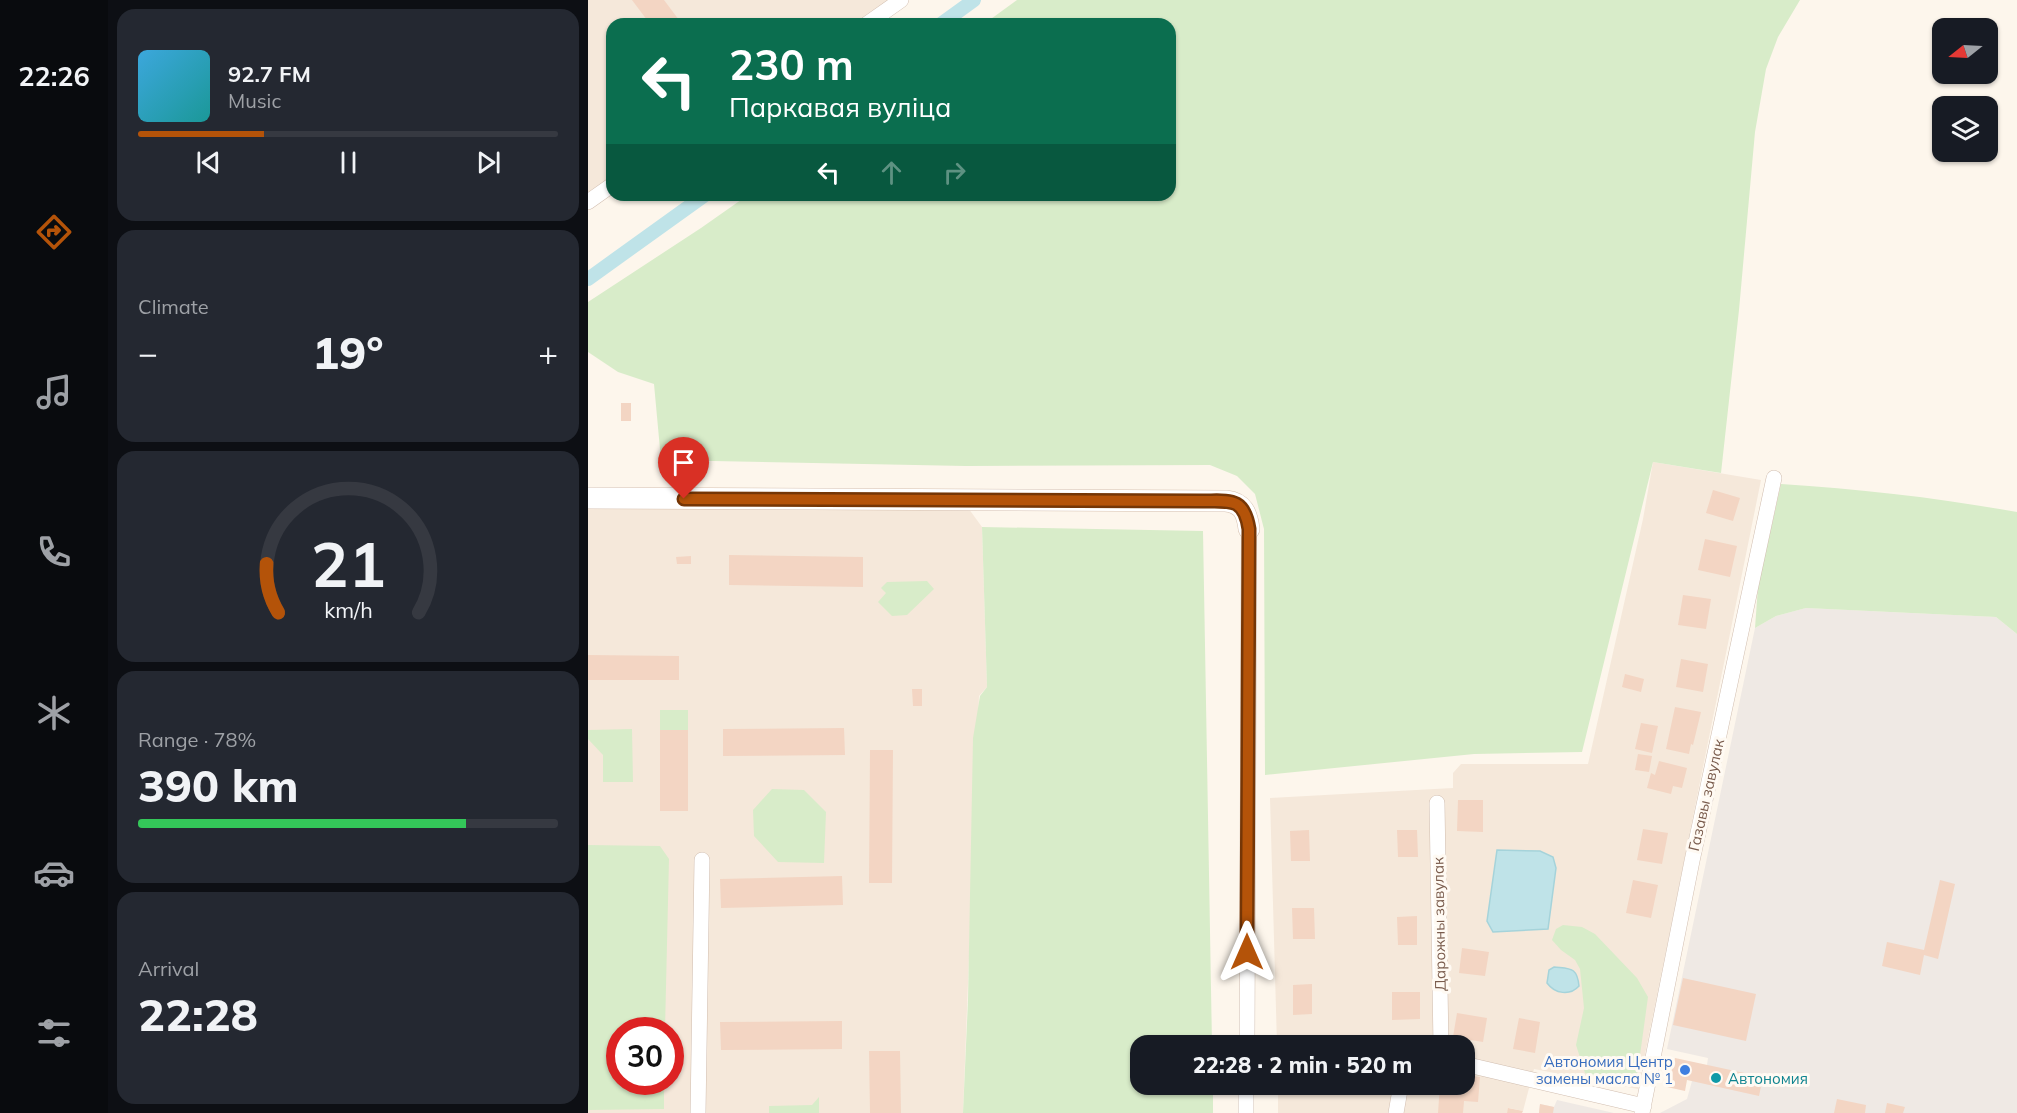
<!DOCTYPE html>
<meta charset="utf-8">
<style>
:root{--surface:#171b24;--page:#242831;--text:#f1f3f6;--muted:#9ea1a6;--line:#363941;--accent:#b45309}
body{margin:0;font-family:Mulish,sans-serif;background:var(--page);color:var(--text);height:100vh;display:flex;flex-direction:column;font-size:22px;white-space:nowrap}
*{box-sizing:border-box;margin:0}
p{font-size:20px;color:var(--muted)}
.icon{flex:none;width:33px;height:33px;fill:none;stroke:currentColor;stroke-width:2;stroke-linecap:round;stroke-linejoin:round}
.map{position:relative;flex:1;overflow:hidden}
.sheet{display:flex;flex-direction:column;gap:9px;padding:9px;background:#0d0f14;width:480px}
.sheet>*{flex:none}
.banner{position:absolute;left:18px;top:18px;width:570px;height:183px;border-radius:18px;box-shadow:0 2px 4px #0004;background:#0b6e4f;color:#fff;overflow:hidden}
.needle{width:39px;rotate:252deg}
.controls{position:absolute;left:1344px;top:18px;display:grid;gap:12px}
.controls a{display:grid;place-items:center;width:66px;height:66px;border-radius:12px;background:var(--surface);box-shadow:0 2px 4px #0004;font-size:30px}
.speed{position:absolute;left:18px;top:1017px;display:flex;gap:12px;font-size:30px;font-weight:700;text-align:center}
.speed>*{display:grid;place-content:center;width:78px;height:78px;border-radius:50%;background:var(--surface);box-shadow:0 2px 4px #0004;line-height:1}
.speed .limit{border:9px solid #d22;background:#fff;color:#111}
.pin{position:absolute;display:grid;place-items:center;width:51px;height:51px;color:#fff;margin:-62px -26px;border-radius:50% 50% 50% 0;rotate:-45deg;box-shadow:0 0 6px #0007}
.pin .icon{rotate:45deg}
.me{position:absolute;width:66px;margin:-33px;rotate:0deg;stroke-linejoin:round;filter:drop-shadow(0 0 4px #0008)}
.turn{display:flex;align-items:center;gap:21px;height:126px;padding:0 24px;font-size:27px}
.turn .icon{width:78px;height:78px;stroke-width:2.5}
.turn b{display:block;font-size:42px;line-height:51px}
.lanes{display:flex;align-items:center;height:57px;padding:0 24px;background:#0003;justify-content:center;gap:30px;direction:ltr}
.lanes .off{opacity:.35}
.big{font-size:45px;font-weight:800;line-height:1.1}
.sheet .tile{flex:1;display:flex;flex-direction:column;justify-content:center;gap:9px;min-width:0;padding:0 21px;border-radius:18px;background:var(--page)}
.sheet .dial{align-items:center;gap:0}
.dial svg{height:156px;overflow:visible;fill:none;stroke:var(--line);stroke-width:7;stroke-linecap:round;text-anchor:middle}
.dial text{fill:var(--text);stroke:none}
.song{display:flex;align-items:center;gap:18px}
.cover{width:72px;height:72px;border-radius:9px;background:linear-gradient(135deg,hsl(200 70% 55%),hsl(180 70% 35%))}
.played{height:6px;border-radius:3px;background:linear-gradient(90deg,var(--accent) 30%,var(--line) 30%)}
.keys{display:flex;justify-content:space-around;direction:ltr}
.heat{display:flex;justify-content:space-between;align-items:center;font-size:33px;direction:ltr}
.charge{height:9px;border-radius:4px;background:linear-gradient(90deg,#34c759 78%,var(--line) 0)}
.trip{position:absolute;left:542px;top:1035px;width:345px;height:60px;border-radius:18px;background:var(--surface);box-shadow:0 2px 4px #0004;font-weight:800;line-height:60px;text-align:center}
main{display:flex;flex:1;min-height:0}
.tab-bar{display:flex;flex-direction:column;width:108px;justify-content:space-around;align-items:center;background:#090b0e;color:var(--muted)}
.tab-bar .icon{width:42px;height:42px}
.tab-bar .selected{color:var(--accent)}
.tab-bar b{font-size:27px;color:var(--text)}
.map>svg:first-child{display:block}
</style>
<main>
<nav class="tab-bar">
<b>22:26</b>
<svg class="icon selected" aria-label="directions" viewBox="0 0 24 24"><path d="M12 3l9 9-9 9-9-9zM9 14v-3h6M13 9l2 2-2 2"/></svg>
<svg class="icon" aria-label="music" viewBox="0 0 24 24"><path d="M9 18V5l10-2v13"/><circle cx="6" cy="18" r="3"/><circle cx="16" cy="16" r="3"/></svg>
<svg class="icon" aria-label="phone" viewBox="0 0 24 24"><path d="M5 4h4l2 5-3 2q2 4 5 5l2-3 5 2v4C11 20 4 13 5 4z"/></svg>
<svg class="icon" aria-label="climate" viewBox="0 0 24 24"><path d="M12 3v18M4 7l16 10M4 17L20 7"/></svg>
<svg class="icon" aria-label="car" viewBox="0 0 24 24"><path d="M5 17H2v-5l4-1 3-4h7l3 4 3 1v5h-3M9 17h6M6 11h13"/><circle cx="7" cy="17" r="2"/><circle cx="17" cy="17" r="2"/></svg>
<svg class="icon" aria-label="filters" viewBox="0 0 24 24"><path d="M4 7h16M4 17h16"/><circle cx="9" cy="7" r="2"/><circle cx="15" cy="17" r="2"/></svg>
</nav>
<section class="sheet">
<div class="tile">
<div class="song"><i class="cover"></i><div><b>92.7 FM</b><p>Music</p></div></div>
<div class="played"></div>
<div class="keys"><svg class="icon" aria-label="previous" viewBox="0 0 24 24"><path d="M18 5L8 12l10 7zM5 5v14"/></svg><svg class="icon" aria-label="pause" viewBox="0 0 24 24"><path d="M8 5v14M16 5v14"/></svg><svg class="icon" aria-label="next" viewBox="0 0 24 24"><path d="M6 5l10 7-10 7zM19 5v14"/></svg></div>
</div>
<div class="tile"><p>Climate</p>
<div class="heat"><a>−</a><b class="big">19°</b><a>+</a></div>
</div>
<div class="tile dial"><svg viewBox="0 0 100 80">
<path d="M14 69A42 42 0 1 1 86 69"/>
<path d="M14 69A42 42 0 0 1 8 44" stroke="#b45309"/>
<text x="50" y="56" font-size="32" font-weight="700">21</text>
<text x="50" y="72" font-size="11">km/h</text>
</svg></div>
<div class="tile"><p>Range · 78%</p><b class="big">390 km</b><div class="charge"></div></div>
<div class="tile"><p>Arrival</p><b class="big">22:28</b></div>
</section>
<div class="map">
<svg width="1429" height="1113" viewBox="0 0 1429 1113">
<rect width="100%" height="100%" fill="#fdf6ec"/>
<!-- residential -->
<path fill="#f5e8da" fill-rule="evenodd" d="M0 0H302L270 24H24V177L0 194Z
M1065 462 1173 480 1050 1089 946 1069 935 1111 921 1108 919 1113H690V1085L876 1084V1046L689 1045 682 798 865 788V773L873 764H1000L1055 519Z
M0 503 378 505 394 527 399 687 391 696 375 1113H0ZM32 1030H82V1082H32Z"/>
<!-- industrial -->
<path fill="#efe9e4" d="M1218 608 1408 617 1429 634V1113H1072L1099 1099 1104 1081 1119 1065 1120 1058 1079 1049 1167 628 1188 616Z
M969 1100 1026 1113H951L952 1104 966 1107Z"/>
<!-- green -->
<path fill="#d8ecc9" d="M429 0H1212L1190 37 1178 69 1167 132 1151 310 1133 473 1065 462 994 752 886 754 677 775 676 529 667 494 649 476 622 465 378 466 73 460 66 384 30 372 0 352V302L113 228 160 195H582V24H396Z
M1193 484C1272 489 1351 498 1429 512V634L1408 617 1218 608 1188 616 1167 628 1170 587Z
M394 527 615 531 624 1045 552 1046V1084L625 1085V1113H375L380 1000 385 738 392 696 399 687Z
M339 581 346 589 319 615 304 616 290 602 298 593 293 588 299 582Z
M72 710H100V730H72Z
M44 729 45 782H15V755L0 739V730Z
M184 789 216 790 238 812 236 863 190 862 166 836 165 810Z
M0 845 72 846 81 859 77 1030H32V1082H76V1109L0 1110Z
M975 925 994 927 1007 934 1049 978 1060 997 1049 1077C1034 1088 1013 1077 997 1073L988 1045 996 1008 992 969 987 960 973 950 964 940 968 929Z
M231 1097V1113H181V1106L224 1105Z"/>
<!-- water -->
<path fill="#bfe3e8" stroke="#a5d3da" stroke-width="1.5" d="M909 850 952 851 965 857 968 868 960 929 905 932 899 921Z
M966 967C983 969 989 967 991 986 982 996 967 994 959 983L961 970Z"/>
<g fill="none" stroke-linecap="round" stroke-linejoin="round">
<!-- canal -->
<path stroke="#bfe3e8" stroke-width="14" d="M353 24 386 0
M0 279 117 195"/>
</g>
<!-- building -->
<path fill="#f3d5c3" d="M44 0H76L94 24H62Z
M33 403H43V421H33Z
M1125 490 1152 498 1145 521 1118 513Z
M1117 539 1149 546 1142 577 1110 570Z
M141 555 275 557V587L141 585Z
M103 556V564H89L88 557Z
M1095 595 1123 599 1118 629 1090 625Z
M0 655 91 656V680H0Z
M1093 659 1120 664 1115 692 1088 687Z
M1037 674 1056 679 1053 692 1034 687Z
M324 689H334V706H325Z
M1087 707 1113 712 1105 745 1103 744 1101 754 1078 749Z
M1053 723 1070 726 1064 753 1047 749Z
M256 728 257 755 135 756V729Z
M72 730H100V811H72Z
M282 750H305L304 883H281Z
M1050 754 1064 756 1061 772 1047 770Z
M1071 761 1099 768 1094 788 1085 786 1083 794 1059 788 1063 773 1067 775Z
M870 800H895V832L869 831Z
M1055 829 1080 833 1074 864 1049 860Z
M721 830 722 861H703L702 831Z
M809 830H829L830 857H810Z
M254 876 255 905 133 908 132 879Z
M1045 880 1070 885 1063 918 1038 913Z
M1352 880 1367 884 1350 959 1336 955 1332 975 1294 966 1299 942 1336 950Z
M704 908H726L727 939H705Z
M829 916V945H810L809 917Z
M874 948 901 952 897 976 871 973Z
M1095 978 1168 994 1158 1041 1085 1025Z
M724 984V1014L705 1015V985Z
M804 992H832V1019L804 1020Z
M869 1013 899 1018 895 1042 865 1037Z
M931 1018 952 1022 947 1053 925 1049Z
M254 1021V1049L133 1050 132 1022Z
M281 1051H312L313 1113H282Z
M1087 1058 1175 1077 1171 1096 1099 1080 1097 1091 1079 1087Z
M876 1075 892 1077 890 1102 876 1101 875 1113H850L852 1084H876Z
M1249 1099 1278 1105 1277 1113H1246Z
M1299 1103 1317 1107 1315 1113H1297Z
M952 1104 966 1107 965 1113H951Z
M920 1108 935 1111 934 1113H919Z"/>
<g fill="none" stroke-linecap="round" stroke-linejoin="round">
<!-- street casing -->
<g stroke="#d1beb0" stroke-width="16">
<path id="street" d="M279 24 313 0
M0 202 24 185
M849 803 853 1046
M659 1046 661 529
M876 1064 1056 1106
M110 1113 114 860
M658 1113V1084
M808 1113 813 1084
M1054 1113 1104 861 1186 478"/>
</g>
<!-- secondary casing -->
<g stroke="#d6c0b0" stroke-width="22">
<path id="secondary" d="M0 498 638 501C655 503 659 513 661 529"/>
</g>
<!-- street -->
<use href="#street" stroke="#fff" stroke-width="15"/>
<!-- secondary -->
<use href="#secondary" stroke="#fff" stroke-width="21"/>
</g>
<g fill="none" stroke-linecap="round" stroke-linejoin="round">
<!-- route casing -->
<g stroke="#753606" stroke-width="15">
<path id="route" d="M96 499 615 501C642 501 656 497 661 529L659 952"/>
</g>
<!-- route -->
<use href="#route" stroke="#b45309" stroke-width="10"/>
</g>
<!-- markers -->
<circle fill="#3f7fe0" stroke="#fffaf3" stroke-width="2" cx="1097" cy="1070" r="6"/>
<circle fill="#0f9aa8" stroke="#fffaf3" stroke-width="2" cx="1128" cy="1078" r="6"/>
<g text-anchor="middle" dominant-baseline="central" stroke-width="6" stroke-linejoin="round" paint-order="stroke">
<!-- street labels -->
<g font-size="15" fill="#7a5c4d" stroke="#fffaf3">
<text transform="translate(1118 795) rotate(-77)">Газавы завулак</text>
<text transform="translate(851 924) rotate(-91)">Дарожны завулак</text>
</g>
<!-- shop labels -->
<g font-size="15" fill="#366cbe" stroke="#fffaf3" text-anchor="end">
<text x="1085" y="1061">Автономия Центр<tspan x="1085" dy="17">замены масла № 1</tspan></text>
</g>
<!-- culture labels -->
<g font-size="15" fill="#0d838f" stroke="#fffaf3" text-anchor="start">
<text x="1140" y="1078">Автономия</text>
</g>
</g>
</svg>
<div class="controls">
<a><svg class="needle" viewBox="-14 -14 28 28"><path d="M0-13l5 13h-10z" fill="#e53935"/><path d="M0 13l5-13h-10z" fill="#9ea1a6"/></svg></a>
<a><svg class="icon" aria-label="layers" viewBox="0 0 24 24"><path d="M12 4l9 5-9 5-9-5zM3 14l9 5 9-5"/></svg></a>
</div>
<div class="speed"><div class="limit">30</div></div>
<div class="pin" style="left:96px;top:499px;background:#d93025"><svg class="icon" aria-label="arrive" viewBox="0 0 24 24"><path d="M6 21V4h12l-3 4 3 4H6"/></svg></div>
<svg class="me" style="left:659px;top:952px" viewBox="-20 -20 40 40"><path d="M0-17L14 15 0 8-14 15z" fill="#b45309" stroke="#fff" stroke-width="4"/></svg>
<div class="trip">22:28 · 2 min · 520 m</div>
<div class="banner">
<div class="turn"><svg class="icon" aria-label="left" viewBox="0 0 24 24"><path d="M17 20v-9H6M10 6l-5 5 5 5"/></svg><div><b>230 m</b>Паркавая вуліца</div></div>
<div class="lanes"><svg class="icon" aria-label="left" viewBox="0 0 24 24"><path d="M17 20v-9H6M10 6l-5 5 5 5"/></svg><svg class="icon off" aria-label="ahead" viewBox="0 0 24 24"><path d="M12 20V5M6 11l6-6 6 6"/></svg><svg class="icon off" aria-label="right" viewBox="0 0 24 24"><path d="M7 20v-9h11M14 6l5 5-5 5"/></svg></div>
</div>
</div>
</main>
